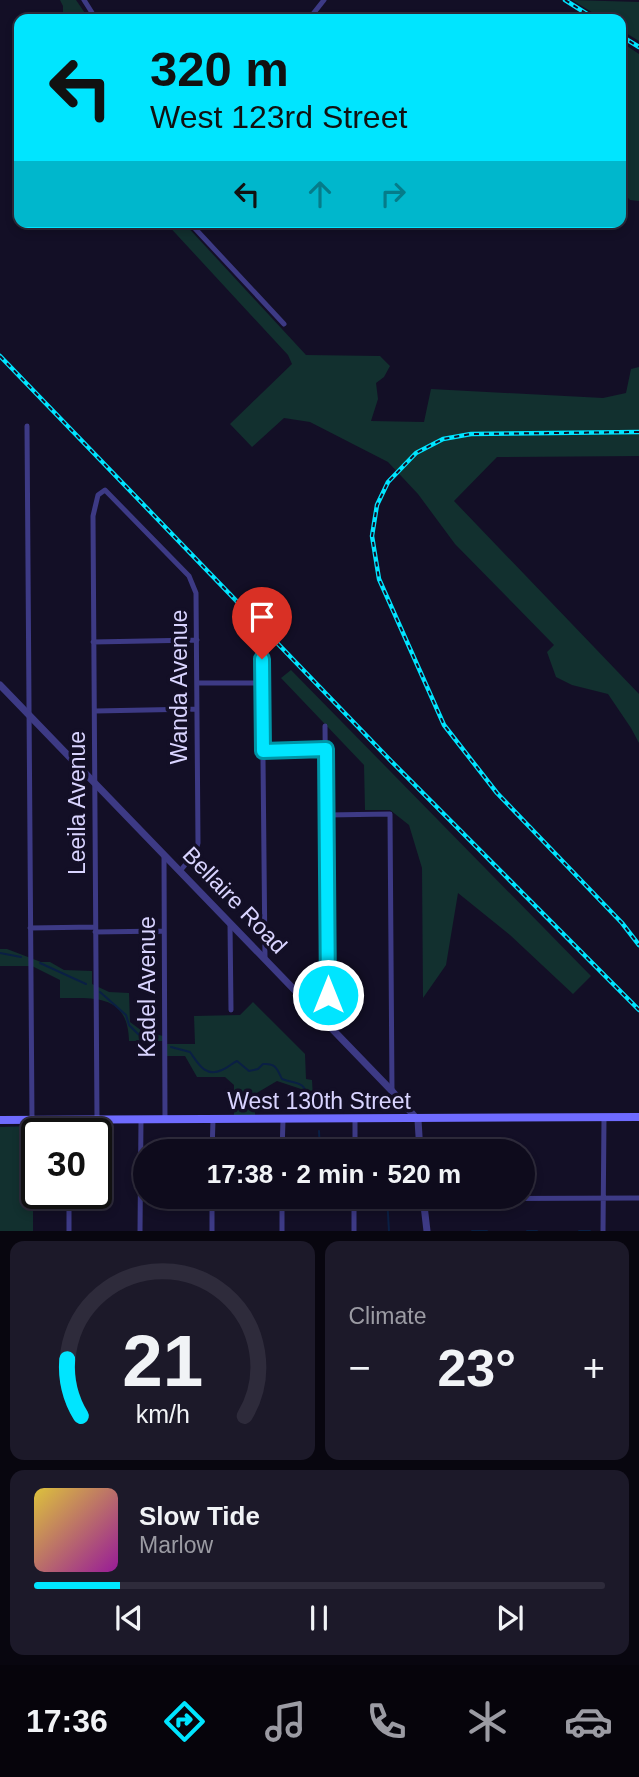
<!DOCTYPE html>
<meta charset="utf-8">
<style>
:root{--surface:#0e0b1c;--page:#1c1929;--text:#f1f3f6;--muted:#9b9ba3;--line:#2e2b3b;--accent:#00e5ff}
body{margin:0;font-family:Arial,sans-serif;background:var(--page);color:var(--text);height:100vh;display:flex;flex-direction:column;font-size:26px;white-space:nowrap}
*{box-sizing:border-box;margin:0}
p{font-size:23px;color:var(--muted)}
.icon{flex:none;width:38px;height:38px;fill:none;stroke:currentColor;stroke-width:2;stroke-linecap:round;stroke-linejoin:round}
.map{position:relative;height:1231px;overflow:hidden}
.details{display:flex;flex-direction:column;gap:10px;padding:10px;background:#08060f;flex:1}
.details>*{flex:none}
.guide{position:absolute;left:14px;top:14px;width:612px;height:214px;border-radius:14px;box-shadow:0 4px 10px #0003,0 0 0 2px var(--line);background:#00e5ff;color:#111;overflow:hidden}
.speed{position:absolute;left:21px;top:1118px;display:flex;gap:14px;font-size:35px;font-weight:700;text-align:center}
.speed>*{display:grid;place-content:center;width:91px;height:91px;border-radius:50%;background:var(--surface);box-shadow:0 4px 10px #0003,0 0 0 2px var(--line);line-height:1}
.speed .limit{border:4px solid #111;border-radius:10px;background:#fff;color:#111}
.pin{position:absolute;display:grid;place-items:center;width:60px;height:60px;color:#fff;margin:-72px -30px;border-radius:50% 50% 50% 0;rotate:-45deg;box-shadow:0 0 7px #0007}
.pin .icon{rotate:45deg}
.me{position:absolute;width:77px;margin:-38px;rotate:0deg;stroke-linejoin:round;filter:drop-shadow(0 0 5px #0008)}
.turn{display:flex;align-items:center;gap:24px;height:147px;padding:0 21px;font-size:32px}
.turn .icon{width:91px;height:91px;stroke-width:2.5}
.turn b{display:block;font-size:49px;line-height:60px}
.lanes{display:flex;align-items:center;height:66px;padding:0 21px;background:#0003;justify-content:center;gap:35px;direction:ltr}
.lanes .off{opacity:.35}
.big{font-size:52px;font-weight:800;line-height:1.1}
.details .tile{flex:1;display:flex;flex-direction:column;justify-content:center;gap:10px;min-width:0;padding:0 24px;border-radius:14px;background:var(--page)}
.details .dial{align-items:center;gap:0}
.dial svg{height:182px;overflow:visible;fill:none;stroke:var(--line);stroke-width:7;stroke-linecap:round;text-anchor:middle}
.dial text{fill:var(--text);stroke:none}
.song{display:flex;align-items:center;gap:21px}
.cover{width:84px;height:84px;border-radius:10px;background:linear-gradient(135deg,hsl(50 70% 55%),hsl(300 70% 35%))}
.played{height:7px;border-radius:4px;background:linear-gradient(90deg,var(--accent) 15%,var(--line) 15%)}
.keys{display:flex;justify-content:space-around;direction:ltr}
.heat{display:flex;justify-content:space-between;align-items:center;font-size:38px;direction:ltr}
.details .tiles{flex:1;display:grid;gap:10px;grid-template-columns:1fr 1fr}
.tile:last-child{grid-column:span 2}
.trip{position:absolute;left:133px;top:1139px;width:402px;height:70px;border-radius:35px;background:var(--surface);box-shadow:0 4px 10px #0003,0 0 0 2px var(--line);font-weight:800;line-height:70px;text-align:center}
.menu{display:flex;height:112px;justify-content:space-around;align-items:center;background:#06040b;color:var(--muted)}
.menu .icon{width:49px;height:49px}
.menu .current{color:var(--accent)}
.menu b{font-size:32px;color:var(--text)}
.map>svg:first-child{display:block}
</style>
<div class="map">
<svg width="639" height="1231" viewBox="0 0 639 1231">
<rect width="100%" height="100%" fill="#130f26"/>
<!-- green -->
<path fill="#12302f" d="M60 0H76L89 19H63V6Z
M572 0 639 2V41L621 30V19H603Z
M621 42 639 54V201L630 200 621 190Z
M165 222H183L306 355 380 356 390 366 384 377 376 383 378 399 371 421 424 422 431 389 603 398 626 393 631 369 639 367V456L497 457 454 501 639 694V743L631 728 608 694 572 685 556 677 547 652 554 645 455 544 418 494 388 462 310 422 284 418 252 447 230 424 292 364 288 355Z
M291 670 591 976 573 994 510 935 458 893 446 965 423 998 422 868 409 825 390 810H365L364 765 281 678Z
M0 949H7L41 962H50L64 970 92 971V984L109 992 129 993 130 1022 142 1031 163 1036 164 1041H129C128 994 95 998 60 998V980L32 966H0Z
M253 1002 305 1054 306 1079 312 1080 313 1099 318 1111H312L301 1089 277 1081 255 1094V1115H234V1085L225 1077H197L185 1056H166V1044H195L194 1016 240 1015Z
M33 1126V1231H0V1127Z"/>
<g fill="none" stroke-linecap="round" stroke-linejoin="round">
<!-- stream -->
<path stroke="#0a1f44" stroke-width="2" d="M0 953 21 957
M40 963 86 984
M100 992 126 1015 129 1025 138 1034 157 1040
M171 1047 190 1052C198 1063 205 1078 222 1070 228 1068 232 1063 237 1061L249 1071 258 1069 263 1064C276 1063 277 1069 282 1079 303 1086 301 1079 311 1102
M319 1131 320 1152
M387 1197 389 1231
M472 1231H487
M527 1231H537
M579 1231H590"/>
<!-- minor -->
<path stroke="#3d3a85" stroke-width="5" d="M84 0 96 19
M309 19 324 0
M189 222 284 324
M27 426 32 1121
M93 642 197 640
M262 659 265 958
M197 683H263
M95 711 197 709
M325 726 328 1024
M263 751 326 749
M327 815 390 814 392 1091
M164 854 165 1119
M230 924 231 1010
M30 928 95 927
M95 932 164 931
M97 1120 93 516 98 495 105 490 189 576 196 593 198 843 195 853 180 871
M70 1134V1120
M212 1152 213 1120
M282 1152 283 1120
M355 1152V1119
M423 1199 639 1198
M69 1231V1194
M140 1231 141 1119
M212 1231V1197
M282 1231V1197
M354 1231V1197
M603 1231 604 1118"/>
<!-- tertiary -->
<path stroke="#3d3a85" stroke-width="7" d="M0 685 392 1091 418 1120 420 1152
M423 1197 427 1231"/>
<!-- secondary -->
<path stroke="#6f6bff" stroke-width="8" d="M0 1120 639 1117"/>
<!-- rail casing -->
<g stroke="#00e5ff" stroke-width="4.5">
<path id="rail" d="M565 0 595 19
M621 36 639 47
M0 356 391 761 639 1010
M639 432 471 434 443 439 416 453 388 482 377 505 372 536 379 579 444 725 497 793 622 923 639 945"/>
</g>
<!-- rail -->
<use href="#rail" stroke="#130f26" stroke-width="2" stroke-dasharray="5" stroke-linecap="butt"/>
</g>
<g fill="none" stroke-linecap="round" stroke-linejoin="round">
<!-- route casing -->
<g stroke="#0095a6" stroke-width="18">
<path id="route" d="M262 659 263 751 326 749 328 995"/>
</g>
<!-- route -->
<use href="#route" stroke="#00e5ff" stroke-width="12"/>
</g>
<g text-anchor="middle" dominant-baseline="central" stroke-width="7" stroke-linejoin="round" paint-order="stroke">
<!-- street labels -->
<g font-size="23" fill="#d9d4ff" stroke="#130f26">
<text transform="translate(179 687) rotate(-90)">Wanda Avenue</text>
<text transform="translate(77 803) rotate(-90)">Leeila Avenue</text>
<text transform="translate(235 900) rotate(46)">Bellaire Road</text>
<text transform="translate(147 987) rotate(-90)">Kadel Avenue</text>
<text x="319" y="1101">West 130th Street</text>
</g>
</g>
</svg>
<div class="speed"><div class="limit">30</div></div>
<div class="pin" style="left:262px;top:659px;background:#d93025"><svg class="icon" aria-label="arrive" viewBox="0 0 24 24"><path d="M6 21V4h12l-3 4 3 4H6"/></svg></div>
<svg class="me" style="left:328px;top:995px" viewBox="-20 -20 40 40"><circle r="17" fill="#00e5ff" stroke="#fff" stroke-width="3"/><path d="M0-11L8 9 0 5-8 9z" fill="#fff"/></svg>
<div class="trip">17:38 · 2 min · 520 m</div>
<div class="guide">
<div class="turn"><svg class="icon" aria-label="left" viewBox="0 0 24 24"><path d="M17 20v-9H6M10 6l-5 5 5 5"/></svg><div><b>320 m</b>West 123rd Street</div></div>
<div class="lanes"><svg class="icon" aria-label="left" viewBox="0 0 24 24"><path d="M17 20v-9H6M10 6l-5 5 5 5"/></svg><svg class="icon off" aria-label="ahead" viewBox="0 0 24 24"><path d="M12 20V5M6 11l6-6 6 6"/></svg><svg class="icon off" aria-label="right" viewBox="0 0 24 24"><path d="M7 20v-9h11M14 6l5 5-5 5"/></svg></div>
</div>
</div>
<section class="details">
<div class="tiles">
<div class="tile dial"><svg viewBox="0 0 100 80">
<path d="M14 69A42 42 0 1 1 86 69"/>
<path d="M14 69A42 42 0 0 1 8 44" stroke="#00e5ff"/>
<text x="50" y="56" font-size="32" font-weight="700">21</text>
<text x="50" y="72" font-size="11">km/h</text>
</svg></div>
<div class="tile"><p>Climate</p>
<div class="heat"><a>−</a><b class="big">23°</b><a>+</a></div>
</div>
<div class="tile">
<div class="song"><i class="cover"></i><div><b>Slow Tide</b><p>Marlow</p></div></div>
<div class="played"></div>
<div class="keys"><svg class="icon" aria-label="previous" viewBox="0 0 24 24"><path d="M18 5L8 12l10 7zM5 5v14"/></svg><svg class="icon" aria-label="pause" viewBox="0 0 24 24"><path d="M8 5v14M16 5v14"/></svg><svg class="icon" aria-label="next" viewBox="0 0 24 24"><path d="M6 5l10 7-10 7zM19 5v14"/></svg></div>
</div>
</div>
</section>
<nav class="menu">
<b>17:36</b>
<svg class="icon current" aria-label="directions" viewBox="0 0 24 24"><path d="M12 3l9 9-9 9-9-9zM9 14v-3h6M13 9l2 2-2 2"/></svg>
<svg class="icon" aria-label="music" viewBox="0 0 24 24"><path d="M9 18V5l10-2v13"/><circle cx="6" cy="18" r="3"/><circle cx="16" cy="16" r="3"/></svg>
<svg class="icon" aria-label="phone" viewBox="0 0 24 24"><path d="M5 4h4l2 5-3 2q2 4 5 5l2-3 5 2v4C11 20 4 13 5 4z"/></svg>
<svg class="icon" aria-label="climate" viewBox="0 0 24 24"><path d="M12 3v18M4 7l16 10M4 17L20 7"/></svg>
<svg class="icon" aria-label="car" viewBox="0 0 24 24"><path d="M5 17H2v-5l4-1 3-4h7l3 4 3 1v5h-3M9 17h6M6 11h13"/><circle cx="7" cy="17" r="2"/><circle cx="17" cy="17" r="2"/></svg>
</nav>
